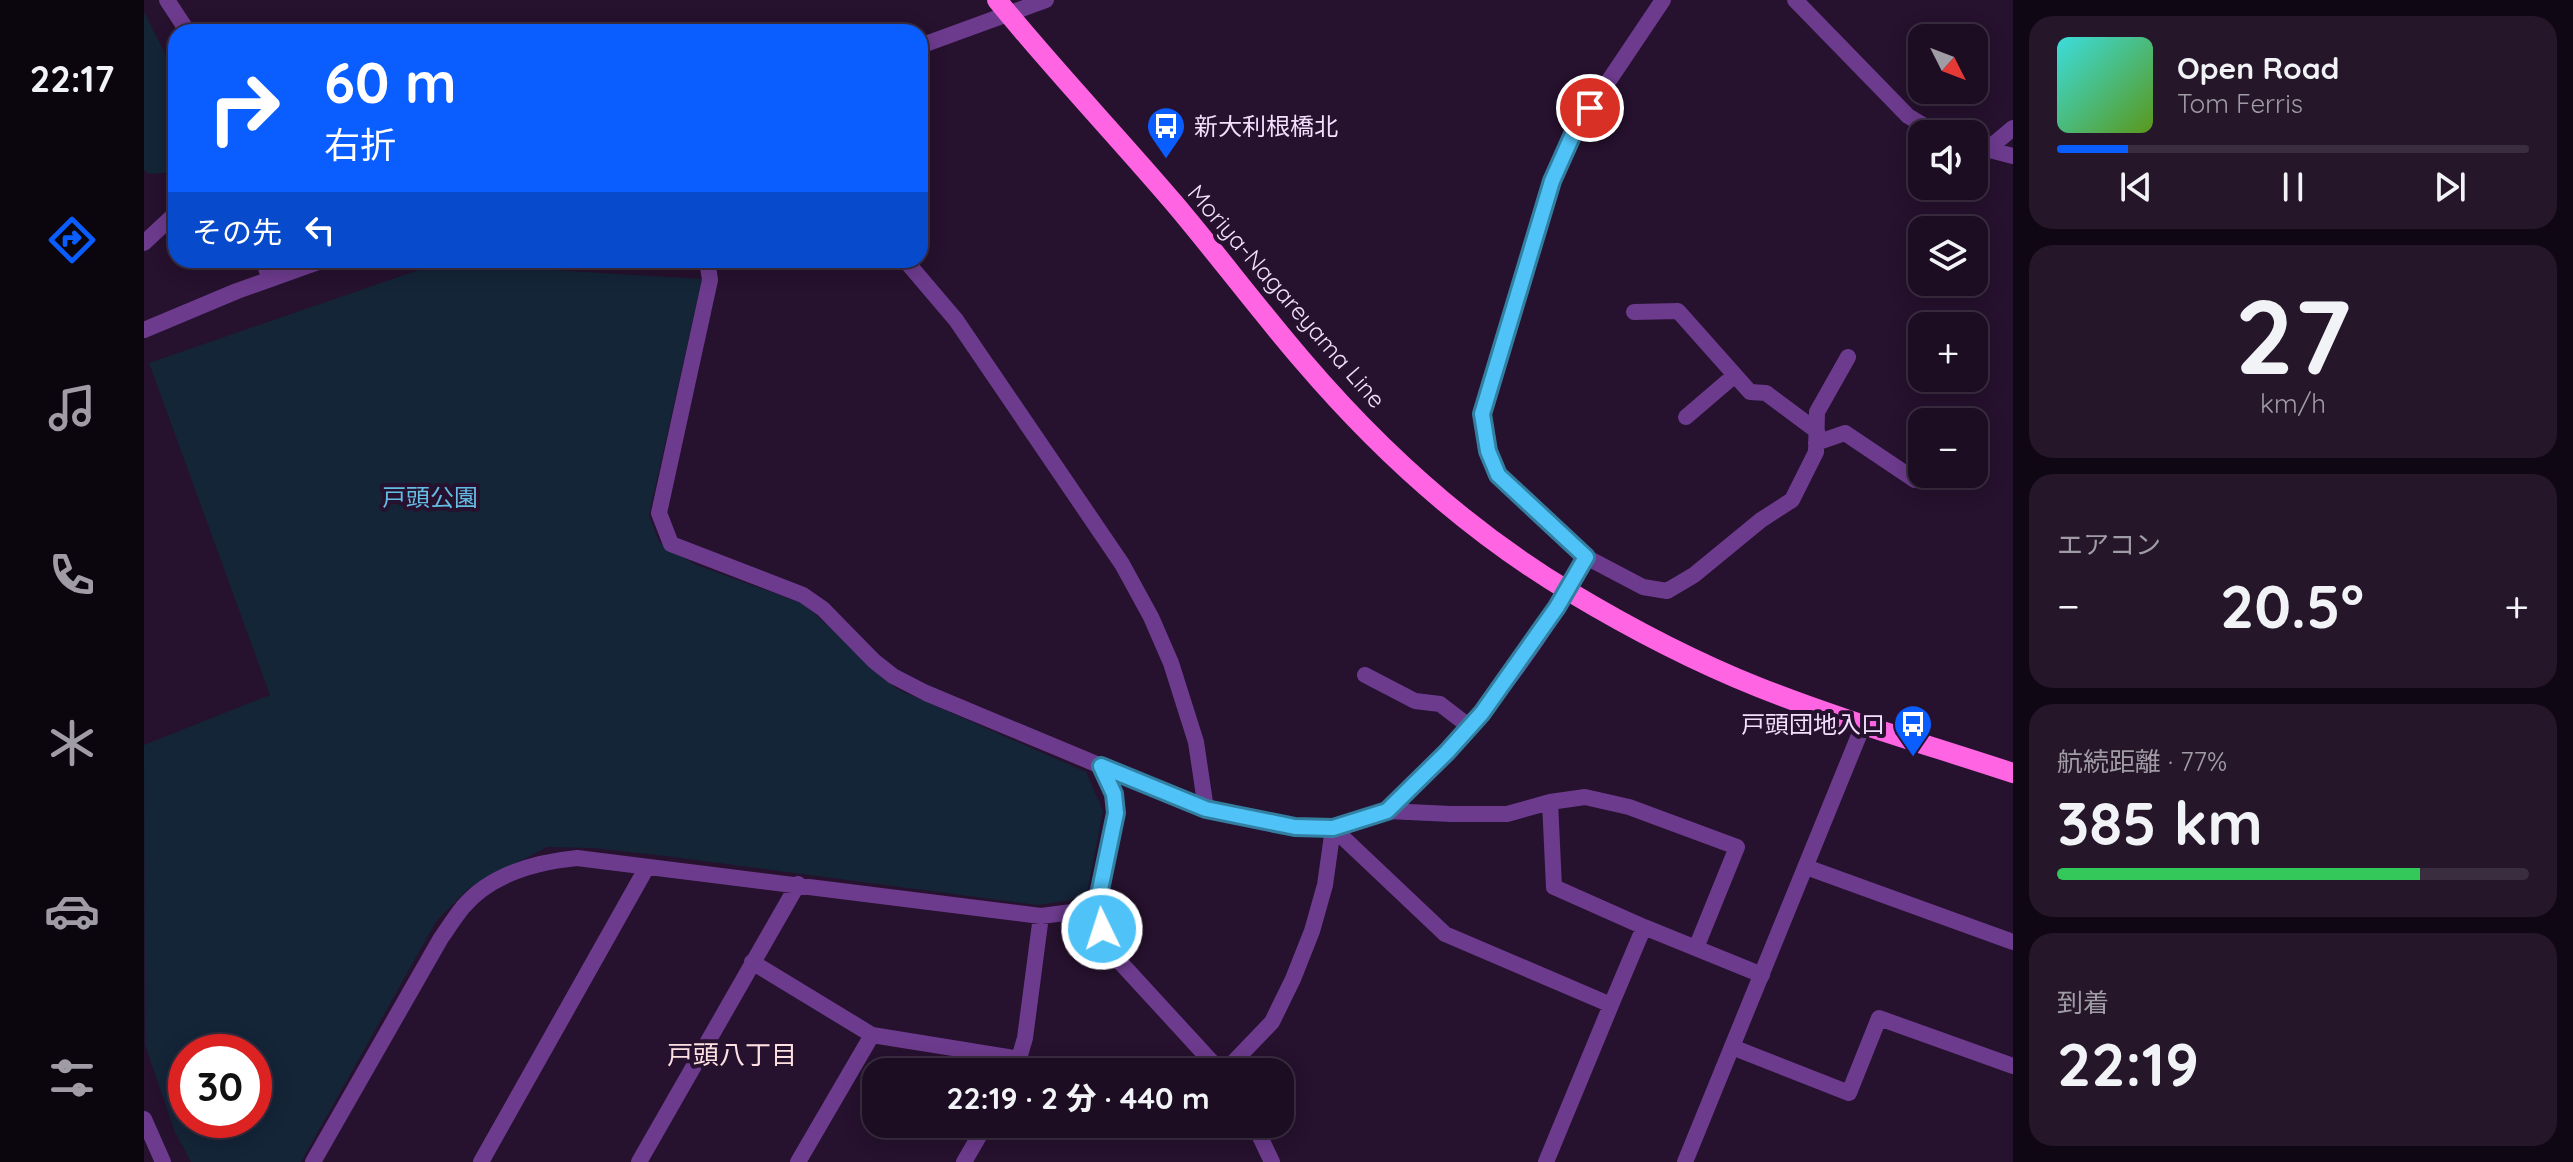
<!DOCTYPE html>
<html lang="ja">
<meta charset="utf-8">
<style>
:root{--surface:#1c0d22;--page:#25162a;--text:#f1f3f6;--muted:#a09ca5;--line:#3a2d40;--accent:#0a5dff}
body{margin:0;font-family:Quicksand,"Noto Sans JP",sans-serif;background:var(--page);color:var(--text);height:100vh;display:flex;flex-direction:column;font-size:30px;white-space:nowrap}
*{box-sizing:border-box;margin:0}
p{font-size:26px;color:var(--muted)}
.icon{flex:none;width:44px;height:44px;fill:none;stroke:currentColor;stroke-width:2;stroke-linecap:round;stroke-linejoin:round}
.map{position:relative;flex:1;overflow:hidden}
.drawer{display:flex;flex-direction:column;gap:16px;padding:16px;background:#0f0713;width:560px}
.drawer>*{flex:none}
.banner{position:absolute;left:24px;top:24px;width:760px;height:244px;border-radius:24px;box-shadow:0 4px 20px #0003,0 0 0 2px var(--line);background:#0a5dff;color:#fff;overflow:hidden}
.needle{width:52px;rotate:132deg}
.fabs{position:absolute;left:1764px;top:24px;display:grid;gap:16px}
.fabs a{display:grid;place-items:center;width:80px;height:80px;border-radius:16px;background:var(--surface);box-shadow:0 4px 20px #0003,0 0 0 2px var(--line);font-size:40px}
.speed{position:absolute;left:24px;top:1034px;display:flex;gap:16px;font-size:40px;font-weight:700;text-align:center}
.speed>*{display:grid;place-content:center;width:104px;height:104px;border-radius:50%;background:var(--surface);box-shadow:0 4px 20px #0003,0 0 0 2px var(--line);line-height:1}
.speed .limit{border:12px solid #d22;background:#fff;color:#111}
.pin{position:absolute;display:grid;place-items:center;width:68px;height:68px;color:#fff;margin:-34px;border:4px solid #fff;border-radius:50%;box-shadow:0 2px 8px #0007}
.me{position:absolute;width:88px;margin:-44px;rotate:356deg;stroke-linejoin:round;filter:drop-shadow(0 0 6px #0008)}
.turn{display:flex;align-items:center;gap:28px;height:168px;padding:0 24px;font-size:36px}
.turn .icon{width:104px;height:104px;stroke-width:2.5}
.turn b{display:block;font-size:56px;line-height:68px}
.then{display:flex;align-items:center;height:76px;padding:0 24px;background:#0003;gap:16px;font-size:30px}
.big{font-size:60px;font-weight:800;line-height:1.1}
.drawer .card{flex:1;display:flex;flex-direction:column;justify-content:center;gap:12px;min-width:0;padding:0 28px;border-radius:24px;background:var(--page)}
.drawer .dial{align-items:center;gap:0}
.dial b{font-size:104px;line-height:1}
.song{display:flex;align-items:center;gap:24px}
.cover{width:96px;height:96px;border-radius:12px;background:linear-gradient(135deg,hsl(180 70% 55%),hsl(90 70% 35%))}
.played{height:8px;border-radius:4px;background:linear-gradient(90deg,var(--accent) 15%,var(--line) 15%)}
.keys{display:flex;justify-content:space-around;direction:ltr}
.heat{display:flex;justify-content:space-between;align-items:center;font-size:44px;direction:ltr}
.charge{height:12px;border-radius:6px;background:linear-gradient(90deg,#34c759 77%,var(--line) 0)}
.trip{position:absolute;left:718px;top:1058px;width:432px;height:80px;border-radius:24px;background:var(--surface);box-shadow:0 4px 20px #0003,0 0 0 2px var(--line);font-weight:800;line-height:80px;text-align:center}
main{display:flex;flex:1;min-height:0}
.tabs{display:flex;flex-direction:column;width:144px;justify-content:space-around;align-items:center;background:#0b050e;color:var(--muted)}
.tabs .icon{width:56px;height:56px}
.tabs .on{color:var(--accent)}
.tabs b{font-size:36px;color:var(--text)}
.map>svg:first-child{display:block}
</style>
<main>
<nav class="tabs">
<b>22:17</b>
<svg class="icon on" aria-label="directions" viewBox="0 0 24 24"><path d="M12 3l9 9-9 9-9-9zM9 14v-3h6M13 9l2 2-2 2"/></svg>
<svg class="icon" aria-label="music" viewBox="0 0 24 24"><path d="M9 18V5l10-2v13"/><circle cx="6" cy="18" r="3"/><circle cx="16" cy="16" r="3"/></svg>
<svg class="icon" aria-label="phone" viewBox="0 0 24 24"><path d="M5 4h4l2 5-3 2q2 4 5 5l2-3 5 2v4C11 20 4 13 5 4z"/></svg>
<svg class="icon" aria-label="climate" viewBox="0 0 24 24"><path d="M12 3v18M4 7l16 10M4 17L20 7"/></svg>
<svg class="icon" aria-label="car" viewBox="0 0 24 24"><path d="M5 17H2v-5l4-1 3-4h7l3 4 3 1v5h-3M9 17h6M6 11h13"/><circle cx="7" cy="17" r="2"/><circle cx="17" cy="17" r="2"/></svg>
<svg class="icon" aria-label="filters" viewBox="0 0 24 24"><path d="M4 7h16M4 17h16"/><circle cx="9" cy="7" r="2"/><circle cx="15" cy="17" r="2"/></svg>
</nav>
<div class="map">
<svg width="1869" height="1162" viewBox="0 0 1869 1162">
<rect width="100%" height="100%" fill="#26112e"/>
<!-- green -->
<path fill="#142538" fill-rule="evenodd" d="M0 12 32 75V172L5 174 0 170Z
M295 263 558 279 505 515 515 542 550 564 660 604 753 689 942 772 959 811 942 898 893 905 521 856 449 848 403 847 324 889 293 920 157 1162H47L31 1132 1 1045 0 745 126 695 5 363ZM42 1052H110V1120H42Z"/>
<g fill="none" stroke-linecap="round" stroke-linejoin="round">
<!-- minor -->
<path stroke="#6d3b8e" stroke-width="16" d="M23 0 44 32
M1651 0 1764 116 1794 134
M1830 146 1869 156
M1844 149 1869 128
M0 243 32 213
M119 260 126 279
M563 260 566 280 515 513 527 544 659 595 679 609 730 661 749 676 782 693 957 766 970 794 972 813 952 909 964 949 1077 1072
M761 260 812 320 978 564 1007 617 1027 663 1052 742 1062 809
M1490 312 1534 311 1606 392 1622 393 1673 431
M1542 417 1591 375
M1672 443 1701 433 1771 480
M1442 557 1499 587 1523 591 1550 575 1617 520 1648 500 1672 452 1673 412 1704 357
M1221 675 1271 701 1296 704 1326 727
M957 766C1028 795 1107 831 1185 828 1197 828 1233 817 1243 811 1256 803 1267 787 1278 777 1343 713 1400 638 1442 557L1354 475 1344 451 1338 414 1408 181 1429 134 1519 0
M1243 811 1307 814H1363L1406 802
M1189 828 1301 934 1467 1005 1402 1162
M1662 867 1869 942
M1552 948 1593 847 1485 807 1441 797 1406 802 1410 887 1500 927 1618 975
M608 962 728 1035 877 1059
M1467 1005 1500 927
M1588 1047 1705 1093 1735 1018 1869 1066
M871 1072 881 1038 897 916
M1080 1072 1128 1022 1149 979 1168 931 1181 885 1189 828
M1110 1124 1128 1162
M169 1162 297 938C304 928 311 917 319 907 347 874 392 862 433 858L897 916 952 909
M337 1162 503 867
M495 1162 654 884
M654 1162 728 1035
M820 1162 842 1124"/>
<!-- tertiary -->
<path stroke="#6d3b8e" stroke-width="16" d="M776 46 902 0
M0 330 93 291 180 260
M0 1119 19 1162
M1541 1162 1720 723"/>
<!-- primary -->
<path stroke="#ff65e2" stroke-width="20" d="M853 0C910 70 972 135 1030 203 1074 255 1115 310 1159 361 1235 450 1326 532 1426 592 1486 628 1549 661 1614 687 1697 720 1784 745 1869 773"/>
</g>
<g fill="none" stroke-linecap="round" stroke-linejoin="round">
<!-- route casing -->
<g stroke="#337fa1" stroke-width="20">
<path id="route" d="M958 929 952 909 972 813 970 794 957 766 1062 809 1151 827 1189 828 1243 811 1303 752 1338 713 1413 607 1442 557 1354 475 1344 451 1338 414 1408 181 1429 134 1446 108"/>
</g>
<!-- route -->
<use href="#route" stroke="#4fc3f7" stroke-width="14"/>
</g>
<!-- icons -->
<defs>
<g id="bus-pin" transform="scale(2)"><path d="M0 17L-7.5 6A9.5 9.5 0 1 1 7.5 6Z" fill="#0a5dff" stroke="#26112e"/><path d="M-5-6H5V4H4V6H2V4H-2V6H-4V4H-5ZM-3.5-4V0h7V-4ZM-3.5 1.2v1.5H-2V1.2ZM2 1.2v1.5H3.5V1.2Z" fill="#fff"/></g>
</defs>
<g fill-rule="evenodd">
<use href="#bus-pin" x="1022" y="126"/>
<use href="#bus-pin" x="1769" y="724"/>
</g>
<g text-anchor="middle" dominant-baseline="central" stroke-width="8" stroke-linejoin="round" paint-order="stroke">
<!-- poi labels -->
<g font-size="24" fill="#f4deff" stroke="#26112e" text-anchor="start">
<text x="1050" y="126">新大利根橋北</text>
<text x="1741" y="724" text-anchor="end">戸頭団地入口</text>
</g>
<!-- street labels -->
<g font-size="24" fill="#f4deff" stroke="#26112e">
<text transform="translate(1143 296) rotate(49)">Moriya-Nagareyama Line</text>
</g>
<!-- park labels -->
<g font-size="24" fill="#64bde5" stroke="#26112e">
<text x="286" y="497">戸頭公園</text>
</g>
<!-- neighbourhood labels -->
<g font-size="26" fill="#ffe0e2" stroke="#26112e">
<text x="588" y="1054">戸頭八丁目</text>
</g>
</g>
</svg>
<div class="fabs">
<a><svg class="needle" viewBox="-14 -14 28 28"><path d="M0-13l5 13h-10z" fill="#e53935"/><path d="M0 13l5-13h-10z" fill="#a09ca5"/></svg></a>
<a><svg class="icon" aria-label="sound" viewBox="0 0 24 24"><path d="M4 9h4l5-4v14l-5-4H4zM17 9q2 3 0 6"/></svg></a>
<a><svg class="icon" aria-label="layers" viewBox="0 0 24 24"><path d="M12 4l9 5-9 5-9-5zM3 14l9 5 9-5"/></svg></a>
<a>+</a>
<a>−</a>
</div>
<div class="speed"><div class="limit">30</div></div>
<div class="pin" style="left:1446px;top:108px;background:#d93025"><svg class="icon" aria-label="arrive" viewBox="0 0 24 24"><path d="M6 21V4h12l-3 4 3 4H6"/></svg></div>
<svg class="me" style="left:958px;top:929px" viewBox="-20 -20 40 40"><circle r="17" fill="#4fc3f7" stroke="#fff" stroke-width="3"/><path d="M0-11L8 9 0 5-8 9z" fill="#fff"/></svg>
<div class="trip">22:19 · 2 分 · 440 m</div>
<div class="banner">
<div class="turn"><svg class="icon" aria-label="right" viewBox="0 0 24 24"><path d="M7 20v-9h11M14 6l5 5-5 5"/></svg><div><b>60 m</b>右折</div></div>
<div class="then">その先<svg class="icon" aria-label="left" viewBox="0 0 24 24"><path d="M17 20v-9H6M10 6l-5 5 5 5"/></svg></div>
</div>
</div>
<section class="drawer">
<div class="card">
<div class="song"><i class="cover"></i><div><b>Open Road</b><p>Tom Ferris</p></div></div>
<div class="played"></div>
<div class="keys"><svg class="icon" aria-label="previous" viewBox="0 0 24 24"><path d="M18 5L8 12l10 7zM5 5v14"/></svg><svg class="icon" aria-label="pause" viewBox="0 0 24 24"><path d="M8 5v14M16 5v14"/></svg><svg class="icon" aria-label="next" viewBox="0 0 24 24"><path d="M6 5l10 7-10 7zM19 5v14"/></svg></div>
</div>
<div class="card dial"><b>27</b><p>km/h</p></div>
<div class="card"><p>エアコン</p>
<div class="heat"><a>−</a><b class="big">20.5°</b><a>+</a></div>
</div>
<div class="card"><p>航続距離 · 77%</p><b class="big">385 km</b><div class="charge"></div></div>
<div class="card"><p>到着</p><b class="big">22:19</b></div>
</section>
</main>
